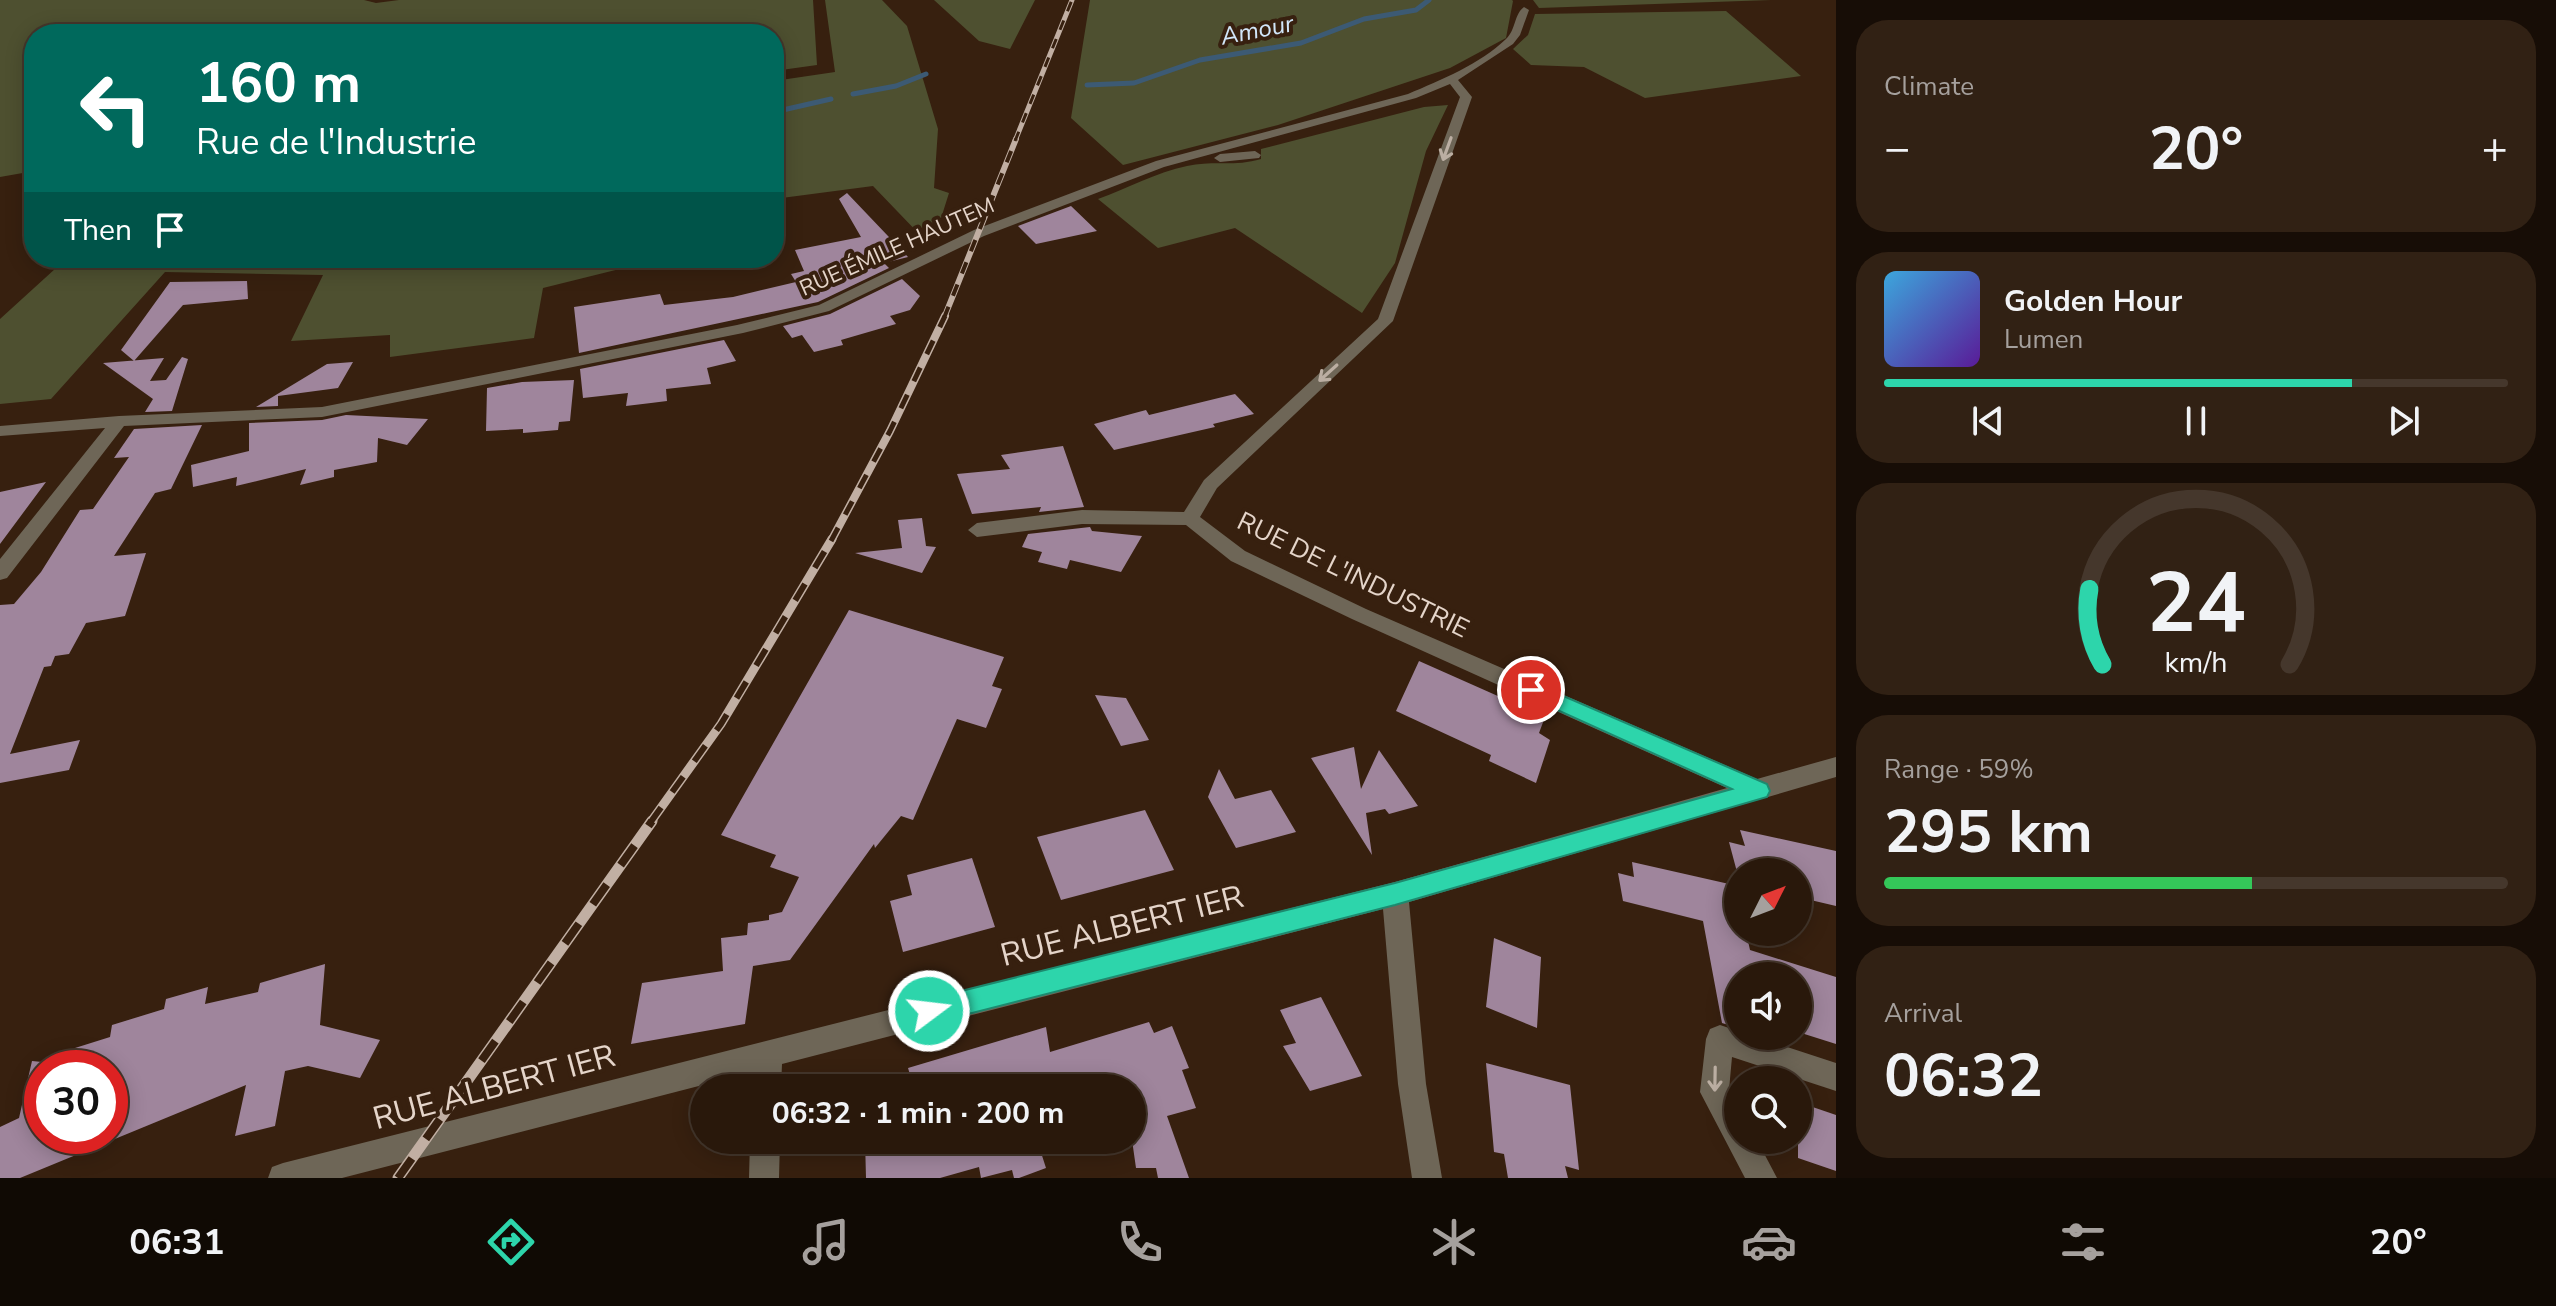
<!DOCTYPE html>
<meta charset="utf-8">
<style>
:root{--surface:#29180b;--page:#312114;--text:#f1f3f6;--muted:#a5a09d;--line:#45372c;--accent:#2dd5ab}
body{margin:0;font-family:"Nunito Sans",sans-serif;background:var(--page);color:var(--text);height:100vh;display:flex;flex-direction:column;font-size:30px;white-space:nowrap}
*{box-sizing:border-box;margin:0}
p{font-size:26px;color:var(--muted)}
.icon{flex:none;width:44px;height:44px;fill:none;stroke:currentColor;stroke-width:2;stroke-linecap:round;stroke-linejoin:round}
.map{position:relative;flex:1;overflow:hidden}
.drawer{display:flex;flex-direction:column;gap:20px;padding:20px;background:#170d06;width:720px}
.drawer>*{flex:none}
.hud{position:absolute;left:24px;top:24px;width:760px;height:244px;border-radius:32px;box-shadow:0 4px 20px #0003,0 0 0 2px var(--line);background:#00695c;color:#fff;overflow:hidden}
.needle{width:52px;rotate:48deg}
.tools{position:absolute;left:1724px;top:858px;display:grid;gap:16px}
.tools a{display:grid;place-items:center;width:88px;height:88px;border-radius:50%;background:var(--surface);box-shadow:0 4px 20px #0003,0 0 0 2px var(--line);font-size:40px}
.speed{position:absolute;left:24px;top:1050px;display:flex;gap:16px;font-size:40px;font-weight:700;text-align:center}
.speed>*{display:grid;place-content:center;width:104px;height:104px;border-radius:50%;background:var(--surface);box-shadow:0 4px 20px #0003,0 0 0 2px var(--line);line-height:1}
.speed .limit{border:12px solid #d22;background:#fff;color:#111}
.pin{position:absolute;display:grid;place-items:center;width:68px;height:68px;color:#fff;margin:-34px;border:4px solid #fff;border-radius:50%;box-shadow:0 2px 8px #0007}
.me{position:absolute;width:88px;margin:-44px;rotate:75deg;stroke-linejoin:round;filter:drop-shadow(0 0 6px #0008)}
.turn{display:flex;align-items:center;gap:28px;height:168px;padding:0 40px;font-size:36px}
.turn .icon{width:104px;height:104px;stroke-width:2.5}
.turn b{display:block;font-size:56px;line-height:68px}
.then{display:flex;align-items:center;height:76px;padding:0 40px;background:#0003;gap:16px;font-size:30px}
.big{font-size:60px;font-weight:700;line-height:1.1}
.drawer .tile{flex:1;display:flex;flex-direction:column;justify-content:center;gap:12px;min-width:0;padding:0 28px;border-radius:32px;background:var(--page)}
.drawer .dial{align-items:center;gap:0}
.dial svg{height:208px;overflow:visible;fill:none;stroke:var(--line);stroke-width:7;stroke-linecap:round;text-anchor:middle}
.dial text{fill:var(--text);stroke:none}
.song{display:flex;align-items:center;gap:24px}
.cover{width:96px;height:96px;border-radius:12px;background:linear-gradient(135deg,hsl(200 70% 55%),hsl(270 70% 35%))}
.played{height:8px;border-radius:4px;background:linear-gradient(90deg,var(--accent) 75%,var(--line) 75%)}
.keys{display:flex;justify-content:space-around;direction:ltr}
.heat{display:flex;justify-content:space-between;align-items:center;font-size:44px;direction:ltr}
.charge{height:12px;border-radius:6px;background:linear-gradient(90deg,#34c759 59%,var(--line) 0)}
.trip{position:absolute;left:690px;top:1074px;width:456px;height:80px;border-radius:40px;background:var(--surface);box-shadow:0 4px 20px #0003,0 0 0 2px var(--line);font-weight:700;line-height:80px;text-align:center}
.dock{display:flex;height:128px;justify-content:space-around;align-items:center;background:#100a04;color:var(--muted)}
.dock .icon{width:56px;height:56px}
.dock .on{color:var(--accent)}
.dock b{font-size:36px;color:var(--text)}
main{display:flex;flex:1;min-height:0}
.map>svg:first-child{display:block}
</style>
<main>
<div class="map">
<svg width="1836" height="1178" viewBox="0 0 1836 1178">
<rect width="100%" height="100%" fill="#37200f"/>
<!-- green -->
<path fill="#4e5030" d="M0 0H364L376 3 399 0H813L817 65 774 71V34H34V171L0 177Z
M825 0H882L907 26 938 129 934 188 949 193 937 231 922 237 873 186 774 199V81L835 72Z
M934 0H1035L1010 49 979 41Z
M1090 0H1512L1513 1 1506 38 1450 68 1278 125 1123 165 1071 118Z
M1533 0H1771L1539 8Z
M1726 11 1801 76 1645 98 1584 67 1531 65 1513 49 1528 35 1535 14Z
M1448 105 1426 151 1395 263 1362 313 1235 228 1158 248 1098 199C1126 189 1157 172 1187 166 1214 160 1235 167 1261 159V149L1424 107Z
M67 258H664L543 288 534 338 390 357V335L291 341 323 275 165 272 51 399 0 404V319Z"/>
<g fill="none" stroke-linecap="round" stroke-linejoin="round">
<!-- stream -->
<path stroke="#3c5a74" stroke-width="5" d="M1087 85 1134 83 1200 60 1301 43 1364 19 1416 10 1429 0
M853 94 896 86 926 74
M774 112 831 99"/>
</g>
<!-- building -->
<path fill="#9f859c" d="M847 193 908 257 884 263 889 268 818 302 579 353 574 307 660 294 664 305 733 297 796 282 791 274 804 271 795 250 861 237 839 199Z
M1071 206 1097 231 1036 244 1018 226Z
M902 279 920 296 910 310 890 316 896 324 841 340 843 345 814 352 802 335 792 338 783 326 830 314Z
M247 281 248 299 183 305 134 361 121 350 170 282Z
M724 340 736 361 707 368 711 384 666 389 667 401 651 403 626 406 628 393 583 398 580 369Z
M182 357 188 359 172 411 145 412 153 399 103 363 164 358 150 381 166 380Z
M353 362 338 388 278 396V406L256 407 327 364Z
M574 380 570 421 559 422 558 430 523 433V429L486 431 487 388 522 382Z
M1235 394 1254 414 1213 424 1215 427 1114 450 1094 424 1146 410 1149 415Z
M346 415 428 419 407 445 378 438 377 462 334 470V477L300 485 306 469 236 486 237 477 193 487 191 465 249 451V423L322 420Z
M202 425 171 489 155 493 114 556 146 553 125 616 86 623 69 654 55 656 51 666 44 667 10 754 80 740 69 770 0 783V605L14 604 41 572 80 510 93 509 129 457 114 458 134 429Z
M1063 446 1084 507 1039 512 1041 507 972 514 957 474 1010 469 1001 455Z
M46 482 0 544V492Z
M922 518 926 546 936 547 922 573 855 553 902 548 898 520Z
M1090 527 1092 531 1142 536 1121 572 1070 560 1067 569 1038 562 1042 552 1022 547 1028 534Z
M849 610 1004 657 992 686 1002 689 986 728 957 719 913 820 901 816 875 848 874 844 790 960 753 966 745 1024 631 1044 642 983 723 971 721 938 747 935 748 923 769 920V915L782 912 799 877 770 867 776 855 721 835Z
M1419 661 1545 717 1539 733 1550 740 1536 783 1489 761 1491 755 1396 711Z
M1095 695 1126 698 1149 740 1121 746Z
M1354 747 1361 789 1379 750 1418 806 1389 814 1385 809 1366 813 1372 855 1311 758Z
M1219 769 1235 799 1271 790 1296 832 1236 848 1208 797Z
M1145 810 1174 870 1061 900 1037 837Z
M1740 830 1836 851V906L1802 898 1798 872H1737L1729 842 1745 846Z
M972 858 995 927 903 952 890 901 912 895 907 875Z
M1632 862 1738 886V932H1746L1750 950 1836 977V1044L1798 1032V976H1738V1028L1722 1023 1703 921 1623 901 1618 873 1634 877Z
M1494 938 1541 957 1537 1028 1486 1007Z
M325 964 320 1025 380 1040 360 1078 308 1066 285 1071 275 1126 235 1136 246 1085 20 1178H0V1127L19 1118 32 1061 42 1062V1136H110V1068H71L75 1048 110 1037 112 1025 164 1009 166 999 208 987 205 1004 258 992 260 983Z
M1321 997 1362 1076 1310 1091 1283 1046 1296 1043 1280 1010Z
M1149 1022 1154 1033 1172 1026 1189 1068 1182 1070 1196 1108 1167 1116 1189 1178H1158L1156 1168H1136L1132 1140V1088H914L908 1068 1046 1027 1050 1052Z
M1486 1063 1570 1085 1579 1170 1565 1166 1568 1178H1508L1504 1154 1494 1152Z
M1798 1102 1836 1115V1171L1798 1158Z
M865 1140H1037L1046 1168 1019 1178H1014L1012 1170 981 1178 979 1167 940 1178H866Z"/>
<g fill="none" stroke-linecap="round" stroke-linejoin="round">
<!-- minor -->
<path fill="#6e6657" fill-rule="evenodd" d="M1524 7 1529 10 1520 35 1513 44 1458 80 1472 97 1393 321 1217 488 1200 517 1245 551 1366 609 1757 779 1836 757V777L1409 902 1426 1084 1442 1178H1412L1398 1084 1383 909 782 1064 781 1088H753V1072L342 1178H268L272 1167 283 1163 1395 882 1727 788 1352 619 1231 561 1186 525 1082 524 977 537 968 530 977 523 1082 510 1184 512 1204 480 1378 319 1460 97 1450 84 1416 98 1164 167 984 236 829 311 743 333 322 417 124 426 7 578 0 580V559L105 428 0 436V426L119 416 322 407 737 325 819 305 974 230 1156 161 1408 94C1441 80 1480 64 1506 39 1516 30 1514 14 1524 7Z
M1255 151 1261 155 1259 158 1220 162 1214 158 1220 154Z
M1720 1025 1738 1031V1036H1754L1836 1063V1091L1732 1057 1729 1090 1738 1107V1140H1757L1777 1178H1745L1700 1092 1706 1039 1710 1029Z
M750 1140H780L779 1178H749Z"/>
<!-- rail-far4 casing -->
<g stroke="#c1afa3" stroke-width="5">
<path id="rail-far4" d="M1015 141 1072 0"/>
</g>
<!-- rail-far3 casing -->
<g stroke="#c1afa3" stroke-width="6">
<path id="rail-far3" d="M944 318 1016 139"/>
</g>
<!-- rail-far2 casing -->
<g stroke="#c1afa3" stroke-width="8">
<path id="rail-far2" d="M831 541 890 431 945 316"/>
</g>
<!-- rail-far1 casing -->
<g stroke="#c1afa3" stroke-width="9">
<path id="rail-far1" d="M650 823 721 724 832 539"/>
</g>
<!-- rail casing -->
<g stroke="#c1afa3" stroke-width="11">
<path id="rail" d="M398 1178 652 821"/>
</g>
<!-- rail-far4 -->
<use href="#rail-far4" stroke="#37200f" stroke-width="3" stroke-dasharray="10" stroke-linecap="butt"/>
<!-- rail-far3 -->
<use href="#rail-far3" stroke="#37200f" stroke-width="4" stroke-dasharray="12" stroke-linecap="butt"/>
<!-- rail-far2 -->
<use href="#rail-far2" stroke="#37200f" stroke-width="5" stroke-dasharray="15" stroke-linecap="butt"/>
<!-- rail-far1 -->
<use href="#rail-far1" stroke="#37200f" stroke-width="6" stroke-dasharray="19" stroke-linecap="butt"/>
<!-- rail -->
<use href="#rail" stroke="#37200f" stroke-width="8" stroke-dasharray="24" stroke-linecap="butt"/>
</g>
<!-- one-way arrows -->
<defs><path id="oneway-shaft" d="M-6 0H5M1.5-3L5.5 0L1.5 3" fill="none" stroke-width="1.6" stroke-linecap="round" stroke-linejoin="round" transform="scale(2)"/></defs>
<g stroke="#bbaea2">
<use href="#oneway-shaft" transform="translate(1447 149) rotate(110)"/>
<use href="#oneway-shaft" transform="translate(1328 373) rotate(138)"/>
<use href="#oneway-shaft" transform="translate(1715 1079) rotate(91)"/>
</g>
<!-- route -->
<path fill="#2dd5ab" stroke="#1d8a6f" stroke-width="2" d="M1531 682 1767 784 1770 791 1767 797 1395 905 929 1024 920 1020 916 1011 920 1003 929 999 1395 883 1732 789 1524 695 1521 690 1524 684Z"/>
<g text-anchor="middle" dominant-baseline="central" stroke-width="8" stroke-linejoin="round" paint-order="stroke">
<!-- far-street labels -->
<g font-size="22" fill="#e5d5ca" stroke="#37200f">
<text transform="translate(897 247) rotate(-24)">RUE ÉMILE HAUTEM</text>
</g>
<!-- far-water labels -->
<g font-size="24" font-style="italic" fill="#d1e6f9" stroke="#37200f">
<text transform="translate(1257 30) rotate(-11)">Amour</text>
</g>
<!-- street labels -->
<g font-size="26" fill="#e5d5ca" stroke="#37200f">
<text transform="translate(1353 575) rotate(26)">RUE DE L'INDUSTRIE</text>
</g>
<!-- near-street labels -->
<g font-size="32" fill="#e5d5ca" stroke="#37200f">
<text transform="translate(1122 926) rotate(-14)">RUE ALBERT IER</text>
<text transform="translate(494 1087) rotate(-15)">RUE ALBERT IER</text>
</g>
</g>
</svg>
<div class="tools">
<a><svg class="needle" viewBox="-14 -14 28 28"><path d="M0-13l5 13h-10z" fill="#e53935"/><path d="M0 13l5-13h-10z" fill="#a5a09d"/></svg></a>
<a><svg class="icon" aria-label="sound" viewBox="0 0 24 24"><path d="M4 9h4l5-4v14l-5-4H4zM17 9q2 3 0 6"/></svg></a>
<a><svg class="icon" aria-label="search" viewBox="0 0 24 24"><circle cx="10" cy="10" r="6"/><path d="M15 15l6 6"/></svg></a>
</div>
<div class="speed"><div class="limit">30</div></div>
<div class="pin" style="left:1531px;top:690px;background:#d93025"><svg class="icon" aria-label="arrive" viewBox="0 0 24 24"><path d="M6 21V4h12l-3 4 3 4H6"/></svg></div>
<svg class="me" style="left:929px;top:1011px" viewBox="-20 -20 40 40"><circle r="17" fill="#2dd5ab" stroke="#fff" stroke-width="3"/><path d="M0-11L8 9 0 5-8 9z" fill="#fff"/></svg>
<div class="trip">06:32 · 1 min · 200 m</div>
<div class="hud">
<div class="turn"><svg class="icon" aria-label="left" viewBox="0 0 24 24"><path d="M17 20v-9H6M10 6l-5 5 5 5"/></svg><div><b>160 m</b>Rue de l'Industrie</div></div>
<div class="then">Then<svg class="icon" aria-label="arrive" viewBox="0 0 24 24"><path d="M6 21V4h12l-3 4 3 4H6"/></svg></div>
</div>
</div>
<section class="drawer">
<div class="tile"><p>Climate</p>
<div class="heat"><a>−</a><b class="big">20°</b><a>+</a></div>
</div>
<div class="tile">
<div class="song"><i class="cover"></i><div><b>Golden Hour</b><p>Lumen</p></div></div>
<div class="played"></div>
<div class="keys"><svg class="icon" aria-label="previous" viewBox="0 0 24 24"><path d="M18 5L8 12l10 7zM5 5v14"/></svg><svg class="icon" aria-label="pause" viewBox="0 0 24 24"><path d="M8 5v14M16 5v14"/></svg><svg class="icon" aria-label="next" viewBox="0 0 24 24"><path d="M6 5l10 7-10 7zM19 5v14"/></svg></div>
</div>
<div class="tile dial"><svg viewBox="0 0 100 80">
<path d="M14 69A42 42 0 1 1 86 69"/>
<path d="M14 69A42 42 0 0 1 9 40" stroke="#2dd5ab"/>
<text x="50" y="56" font-size="32" font-weight="700">24</text>
<text x="50" y="72" font-size="11">km/h</text>
</svg></div>
<div class="tile"><p>Range · 59%</p><b class="big">295 km</b><div class="charge"></div></div>
<div class="tile"><p>Arrival</p><b class="big">06:32</b></div>
</section>
</main>
<nav class="dock">
<b>06:31</b>
<svg class="icon on" aria-label="directions" viewBox="0 0 24 24"><path d="M12 3l9 9-9 9-9-9zM9 14v-3h6M13 9l2 2-2 2"/></svg>
<svg class="icon" aria-label="music" viewBox="0 0 24 24"><path d="M9 18V5l10-2v13"/><circle cx="6" cy="18" r="3"/><circle cx="16" cy="16" r="3"/></svg>
<svg class="icon" aria-label="phone" viewBox="0 0 24 24"><path d="M5 4h4l2 5-3 2q2 4 5 5l2-3 5 2v4C11 20 4 13 5 4z"/></svg>
<svg class="icon" aria-label="climate" viewBox="0 0 24 24"><path d="M12 3v18M4 7l16 10M4 17L20 7"/></svg>
<svg class="icon" aria-label="car" viewBox="0 0 24 24"><path d="M5 17H2v-5l4-1 3-4h7l3 4 3 1v5h-3M9 17h6M6 11h13"/><circle cx="7" cy="17" r="2"/><circle cx="17" cy="17" r="2"/></svg>
<svg class="icon" aria-label="filters" viewBox="0 0 24 24"><path d="M4 7h16M4 17h16"/><circle cx="9" cy="7" r="2"/><circle cx="15" cy="17" r="2"/></svg>
<b>20°</b>
</nav>
